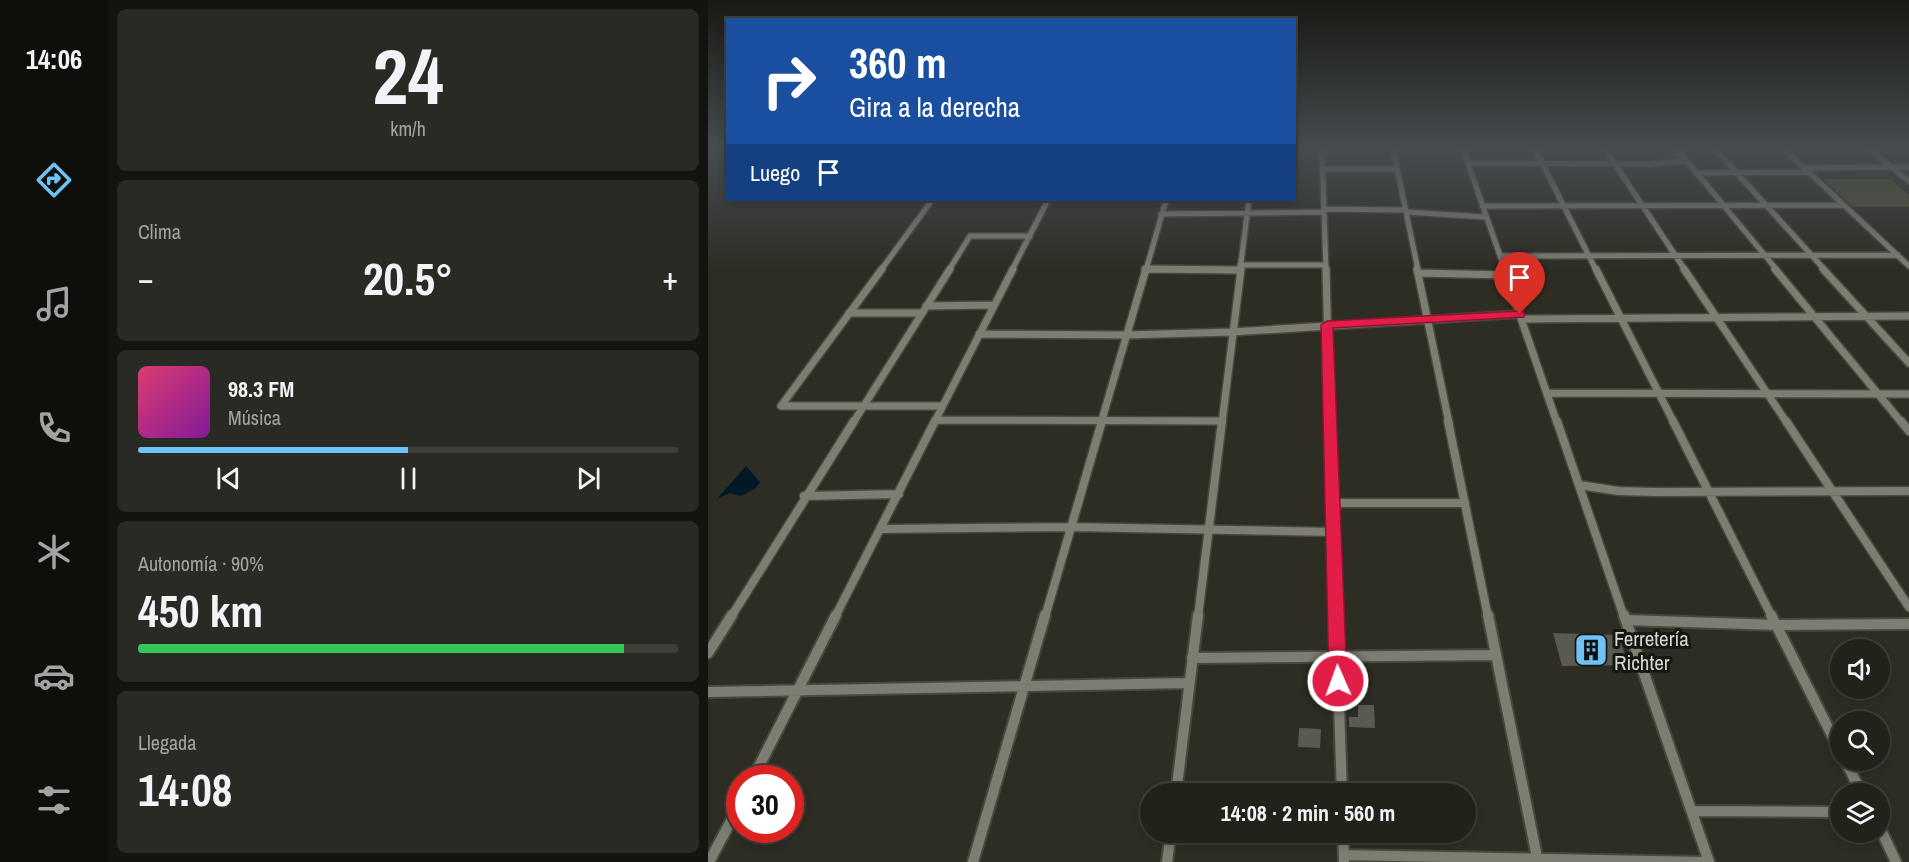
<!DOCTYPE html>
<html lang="es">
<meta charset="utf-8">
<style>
:root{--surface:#22221b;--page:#2a2a24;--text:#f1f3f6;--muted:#a2a4a3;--line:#3f3f3a;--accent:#6fc2f4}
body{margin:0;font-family:"Archivo Narrow",sans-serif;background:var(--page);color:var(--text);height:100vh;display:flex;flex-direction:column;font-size:22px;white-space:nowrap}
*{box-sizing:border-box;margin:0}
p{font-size:20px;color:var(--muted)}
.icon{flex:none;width:33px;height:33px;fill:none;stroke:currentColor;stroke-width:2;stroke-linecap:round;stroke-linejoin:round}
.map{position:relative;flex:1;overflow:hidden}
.panel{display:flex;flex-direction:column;gap:9px;padding:9px;background:#13130f;width:600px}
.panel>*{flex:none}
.guide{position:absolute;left:18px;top:18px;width:570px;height:183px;border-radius:0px;box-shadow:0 3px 9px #0003,0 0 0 2px var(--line);background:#1a4fa0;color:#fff;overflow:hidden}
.tools{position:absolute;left:1122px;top:639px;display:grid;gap:12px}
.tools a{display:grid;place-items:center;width:60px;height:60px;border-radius:50%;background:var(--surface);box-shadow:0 3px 9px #0003,0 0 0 2px var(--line);font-size:30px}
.speed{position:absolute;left:18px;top:765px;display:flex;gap:12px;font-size:30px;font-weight:700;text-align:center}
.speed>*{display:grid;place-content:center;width:78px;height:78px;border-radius:50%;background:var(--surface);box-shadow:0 3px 9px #0003,0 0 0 2px var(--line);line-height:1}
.speed .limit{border:9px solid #d22;background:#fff;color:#111}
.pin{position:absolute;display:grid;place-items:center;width:51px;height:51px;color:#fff;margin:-62px -26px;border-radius:50% 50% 50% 0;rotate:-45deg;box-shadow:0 0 6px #0007}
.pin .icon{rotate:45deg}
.me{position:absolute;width:66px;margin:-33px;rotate:358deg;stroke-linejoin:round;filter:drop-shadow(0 0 4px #0008)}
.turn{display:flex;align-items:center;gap:21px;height:126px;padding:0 24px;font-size:27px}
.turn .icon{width:78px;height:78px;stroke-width:2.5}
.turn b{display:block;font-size:42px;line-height:51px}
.then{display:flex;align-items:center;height:57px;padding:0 24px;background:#0003;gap:12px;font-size:22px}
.big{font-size:45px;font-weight:700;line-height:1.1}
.panel .widget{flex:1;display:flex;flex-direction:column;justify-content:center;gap:9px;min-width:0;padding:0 21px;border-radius:9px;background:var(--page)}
.panel .dial{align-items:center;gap:0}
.dial b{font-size:78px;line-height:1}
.song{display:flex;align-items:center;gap:18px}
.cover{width:72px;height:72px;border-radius:9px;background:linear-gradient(135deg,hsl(340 70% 55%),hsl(290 70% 35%))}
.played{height:6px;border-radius:3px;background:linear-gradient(90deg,var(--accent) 50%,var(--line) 50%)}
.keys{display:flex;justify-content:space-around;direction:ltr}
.heat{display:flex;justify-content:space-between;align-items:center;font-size:33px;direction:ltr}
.charge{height:9px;border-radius:4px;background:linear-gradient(90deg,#34c759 90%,var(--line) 0)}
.trip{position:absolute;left:432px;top:783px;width:336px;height:60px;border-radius:30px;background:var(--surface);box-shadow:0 3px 9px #0003,0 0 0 2px var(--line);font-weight:700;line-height:60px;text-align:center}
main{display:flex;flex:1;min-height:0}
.tabs{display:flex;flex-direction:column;width:108px;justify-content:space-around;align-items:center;background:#0e0e0b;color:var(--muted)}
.tabs .icon{width:42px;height:42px}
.tabs .current{color:var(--accent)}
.tabs b{font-size:27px;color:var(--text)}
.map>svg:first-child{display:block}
</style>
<main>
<nav class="tabs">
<b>14:06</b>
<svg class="icon current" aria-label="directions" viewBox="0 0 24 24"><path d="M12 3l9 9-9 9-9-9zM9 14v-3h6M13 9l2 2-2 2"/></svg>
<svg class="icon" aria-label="music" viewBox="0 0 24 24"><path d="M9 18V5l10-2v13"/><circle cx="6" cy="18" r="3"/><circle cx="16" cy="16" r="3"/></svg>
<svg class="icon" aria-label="phone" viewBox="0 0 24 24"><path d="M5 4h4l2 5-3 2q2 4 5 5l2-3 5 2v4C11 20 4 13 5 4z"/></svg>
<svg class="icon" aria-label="climate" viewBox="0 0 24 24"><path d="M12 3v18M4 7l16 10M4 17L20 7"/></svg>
<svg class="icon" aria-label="car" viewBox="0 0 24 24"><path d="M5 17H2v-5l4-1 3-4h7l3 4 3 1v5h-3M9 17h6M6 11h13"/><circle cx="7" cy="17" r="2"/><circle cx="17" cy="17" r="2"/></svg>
<svg class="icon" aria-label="filters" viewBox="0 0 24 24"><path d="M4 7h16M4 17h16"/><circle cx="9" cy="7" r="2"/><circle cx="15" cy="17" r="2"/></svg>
</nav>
<section class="panel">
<div class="widget dial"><b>24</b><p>km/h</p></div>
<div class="widget"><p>Clima</p>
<div class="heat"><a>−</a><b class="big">20.5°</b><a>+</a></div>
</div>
<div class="widget">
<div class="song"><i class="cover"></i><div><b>98.3 FM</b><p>Música</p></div></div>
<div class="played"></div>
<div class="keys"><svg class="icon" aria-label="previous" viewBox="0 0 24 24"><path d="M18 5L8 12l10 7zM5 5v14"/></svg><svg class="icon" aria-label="pause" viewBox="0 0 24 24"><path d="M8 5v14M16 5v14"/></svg><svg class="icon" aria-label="next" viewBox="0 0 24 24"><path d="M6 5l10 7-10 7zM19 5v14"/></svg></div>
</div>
<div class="widget"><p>Autonomía · 90%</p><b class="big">450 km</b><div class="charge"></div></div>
<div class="widget"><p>Llegada</p><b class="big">14:08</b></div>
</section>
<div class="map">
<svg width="1201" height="862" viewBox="0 0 1201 862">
<rect width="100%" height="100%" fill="#2d2d24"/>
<!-- green -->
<path fill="#505034" d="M1115 179H1182L1201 195V207H1145Z"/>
<!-- water -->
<path fill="#011926" d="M38 466 52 482 48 488 33 496 22 493 9 499Z"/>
<!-- building -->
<path fill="#5a5a50" d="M845 633 910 635 921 665 854 666Z
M650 705H666L667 728 641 727V717H650Z
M591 728 613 729 612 748 590 747Z"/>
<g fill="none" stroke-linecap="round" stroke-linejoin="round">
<!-- minor-far3 casing -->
<g stroke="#47483f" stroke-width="8">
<path id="minor-far3" d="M614 149 618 270
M685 149 710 270
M755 149 797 270
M827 149 888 270
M897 149 977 270
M969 149 1069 270
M1007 149 1117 270
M1076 149 1201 266
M1161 149 1201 181
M761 163 938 164 978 161
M1096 168 1201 167
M615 169H689
M988 173 1100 172
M774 206 1136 205
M616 209 698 210
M698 212 778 217
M453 214 616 212
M792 256 1190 255
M532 265H617
M437 269 532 270
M173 270 224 200
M241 270 262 236H322
M304 270 340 200
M438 270 458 200
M532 270 541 200"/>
</g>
<!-- minor-far2 casing -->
<g stroke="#47483f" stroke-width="10">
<path id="minor-far2" d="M174 269 73 406H234
M437 269 532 270
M618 269 622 423
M709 269 741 423
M796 269 849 423
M888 269 966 423
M976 269 1079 423
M1067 269 1194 423
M1115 269 1201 363
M710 273 798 275
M218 306 286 305
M141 313H214
M814 319 1201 316
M271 334 418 335 524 332 812 314
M839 393 1201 394
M227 420 514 421
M145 423 242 269
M226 423 305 269
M393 423 438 269
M514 423 533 269"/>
</g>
<!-- minor-far1 casing -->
<g stroke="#47483f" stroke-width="11">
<path id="minor-far1" d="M622 421 628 617
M740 421 780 617
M849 421 916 617
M965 421 1064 617
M1078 421 1201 607
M1193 421 1201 431
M871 485 911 491 946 492 1201 491
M96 496 191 494
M625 503H757
M173 529 362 527 626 532
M23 617 146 421
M127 617 227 421
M337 617 394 421
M490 617 514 421"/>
</g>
<!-- minor casing -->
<g stroke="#47483f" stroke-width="14">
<path id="minor" d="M628 615 634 794
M780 615 830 862
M916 615 1001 862
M1063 615 1132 751
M918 620 1069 625 1201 624
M0 653 24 615
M484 658 788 655
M0 692 481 683
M1137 760 1154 794
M45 778 128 615
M468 794 490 615
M984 811 1132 812
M1172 828 1188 862
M635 832 636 862
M636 855 996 862
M1 862 32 804
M265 862 337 615
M459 862 463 832"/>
</g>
<!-- minor-far3 -->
<use href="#minor-far3" stroke="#7d7d72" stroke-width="5"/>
<!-- minor-far2 -->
<use href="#minor-far2" stroke="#7d7d72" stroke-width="7"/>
<!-- minor-far1 -->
<use href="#minor-far1" stroke="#7d7d72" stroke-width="8"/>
<!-- minor -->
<use href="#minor" stroke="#7d7d72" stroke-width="10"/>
</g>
<!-- sky -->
<linearGradient id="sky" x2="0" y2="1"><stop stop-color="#191914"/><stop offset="0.55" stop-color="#464c50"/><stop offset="1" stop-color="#464c50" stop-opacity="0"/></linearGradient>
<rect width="1201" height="270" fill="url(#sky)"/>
<!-- route -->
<path fill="#e11d48" stroke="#92132f" stroke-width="1.5" d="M812 311 816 312V317L625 328 639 681 637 687 630 690 624 687 621 681 613 325 619 321Z"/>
<!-- icons -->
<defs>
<g id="building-square" transform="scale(1.725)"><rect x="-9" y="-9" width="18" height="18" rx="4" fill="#6fc2f4" stroke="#151511"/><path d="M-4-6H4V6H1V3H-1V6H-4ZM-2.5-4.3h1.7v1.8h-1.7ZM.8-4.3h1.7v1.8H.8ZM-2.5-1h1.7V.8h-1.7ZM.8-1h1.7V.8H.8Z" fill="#111"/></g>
</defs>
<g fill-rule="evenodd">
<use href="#building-square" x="883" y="650"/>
</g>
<g text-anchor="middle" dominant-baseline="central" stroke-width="6" stroke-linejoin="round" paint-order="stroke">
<!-- near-poi labels -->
<g font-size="21" fill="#d5d5cf" stroke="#151511" text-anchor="start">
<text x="906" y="638">Ferretería<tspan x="906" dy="24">Richter</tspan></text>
</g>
</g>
</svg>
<div class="tools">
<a><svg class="icon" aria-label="sound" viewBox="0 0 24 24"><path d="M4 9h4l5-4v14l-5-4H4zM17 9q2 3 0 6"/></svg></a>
<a><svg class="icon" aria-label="search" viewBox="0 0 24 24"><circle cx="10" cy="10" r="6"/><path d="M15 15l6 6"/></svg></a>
<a><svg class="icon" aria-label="layers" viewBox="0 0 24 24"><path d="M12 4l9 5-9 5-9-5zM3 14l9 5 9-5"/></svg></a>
</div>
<div class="speed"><div class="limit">30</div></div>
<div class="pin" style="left:812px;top:314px;background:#d93025"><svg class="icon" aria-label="arrive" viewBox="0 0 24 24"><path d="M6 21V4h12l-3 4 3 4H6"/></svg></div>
<svg class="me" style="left:630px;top:681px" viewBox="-20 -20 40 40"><circle r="17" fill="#e11d48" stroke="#fff" stroke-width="3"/><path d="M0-11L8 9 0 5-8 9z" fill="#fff"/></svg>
<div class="trip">14:08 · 2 min · 560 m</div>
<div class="guide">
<div class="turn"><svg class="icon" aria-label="right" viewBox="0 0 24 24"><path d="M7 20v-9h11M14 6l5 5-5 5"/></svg><div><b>360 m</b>Gira a la derecha</div></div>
<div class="then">Luego<svg class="icon" aria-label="arrive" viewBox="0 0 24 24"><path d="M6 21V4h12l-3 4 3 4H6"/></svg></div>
</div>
</div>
</main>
